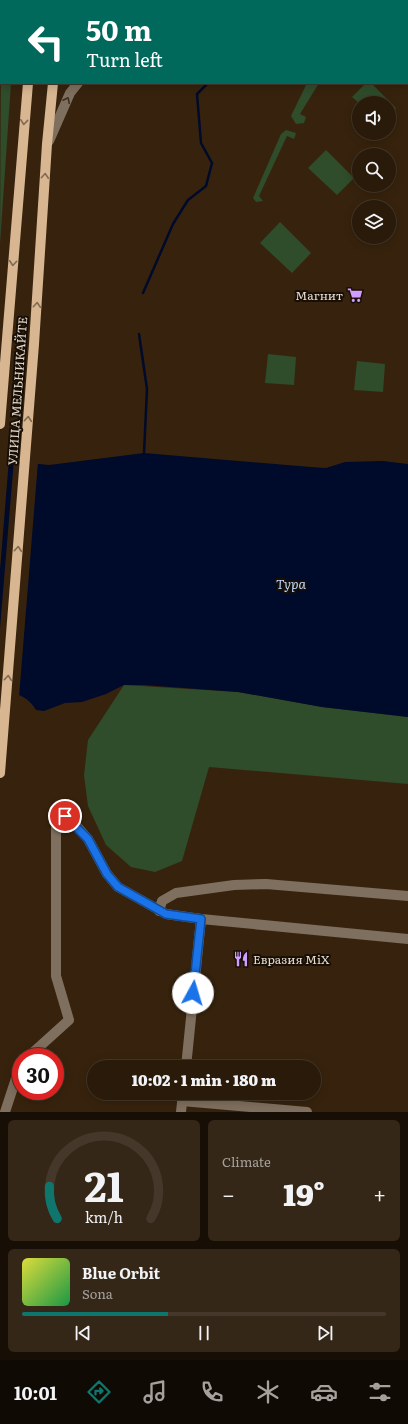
<!DOCTYPE html>
<meta charset="utf-8">
<style>
:root{--surface:#291a0a;--page:#352718;--text:#f1f3f6;--muted:#a5a19c;--line:#45382b;--accent:#0f766e}
body{margin:0;font-family:Literata,serif;background:var(--page);color:var(--text);height:100vh;display:flex;flex-direction:column;font-size:15px;white-space:nowrap}
*{box-sizing:border-box;margin:0}
p{font-size:13px;color:var(--muted)}
.icon{flex:none;width:22px;height:22px;fill:none;stroke:currentColor;stroke-width:2;stroke-linecap:round;stroke-linejoin:round}
.map{position:relative;height:1112px;overflow:hidden}
.drawer{display:flex;flex-direction:column;gap:8px;padding:8px;background:#170e06;flex:1}
.drawer>*{flex:none}
.top-card{position:absolute;left:0px;top:0px;width:408px;height:84px;box-shadow:0 2px 10px #0003,0 0 0 1px var(--line);background:#00695c;color:#fff;overflow:hidden}
.tools{position:absolute;left:352px;top:96px;display:grid;gap:8px}
.tools a{display:grid;place-items:center;width:44px;height:44px;border-radius:50%;background:var(--surface);box-shadow:0 2px 10px #0003,0 0 0 1px var(--line);font-size:20px}
.speed{position:absolute;left:12px;top:1048px;display:flex;gap:8px;font-size:20px;font-weight:700;text-align:center}
.speed>*{display:grid;place-content:center;width:52px;height:52px;border-radius:50%;background:var(--surface);box-shadow:0 2px 10px #0003,0 0 0 1px var(--line);line-height:1}
.speed .limit{border:6px solid #d22;background:#fff;color:#111}
.pin{position:absolute;display:grid;place-items:center;width:34px;height:34px;color:#fff;margin:-17px;border:2px solid #fff;border-radius:50%;box-shadow:0 1px 4px #0007}
.me{position:absolute;width:44px;margin:-22px;rotate:6deg;stroke-linejoin:round;filter:drop-shadow(0 0 3px #0008)}
.turn{display:flex;align-items:center;gap:14px;height:84px;padding:0 20px;font-size:18px}
.turn .icon{width:52px;height:52px;stroke-width:2.5}
.turn b{display:block;font-size:28px;line-height:34px}
.big{font-size:30px;font-weight:800;line-height:1.1}
.drawer .tile{flex:1;display:flex;flex-direction:column;justify-content:center;gap:6px;min-width:0;padding:0 14px;border-radius:6px;background:var(--page)}
.drawer .dial{align-items:center;gap:0}
.dial svg{height:104px;overflow:visible;fill:none;stroke:var(--line);stroke-width:7;stroke-linecap:round;text-anchor:middle}
.dial text{fill:var(--text);stroke:none}
.song{display:flex;align-items:center;gap:12px}
.cover{width:48px;height:48px;border-radius:6px;background:linear-gradient(135deg,hsl(60 70% 55%),hsl(140 70% 35%))}
.played{height:4px;border-radius:2px;background:linear-gradient(90deg,var(--accent) 40%,var(--line) 40%)}
.keys{display:flex;justify-content:space-around;direction:ltr}
.heat{display:flex;justify-content:space-between;align-items:center;font-size:22px;direction:ltr}
.drawer .tiles{flex:1;display:grid;gap:8px;grid-template-columns:1fr 1fr}
.tile:last-child{grid-column:span 2}
.trip{position:absolute;left:87px;top:1060px;width:234px;height:40px;border-radius:20px;background:var(--surface);box-shadow:0 2px 10px #0003,0 0 0 1px var(--line);font-weight:800;line-height:40px;text-align:center}
.dock{display:flex;height:64px;justify-content:space-around;align-items:center;background:#100a04;color:var(--muted)}
.dock .icon{width:28px;height:28px}
.dock .current{color:var(--accent)}
.dock b{font-size:18px;color:var(--text)}
.map>svg:first-child{display:block}
</style>
<div class="map">
<svg width="408" height="1112" viewBox="0 0 408 1112">
<rect width="100%" height="100%" fill="#37230d"/>
<!-- green -->
<path fill="#2f4c2b" d="M1 55V83H11L0 244Z
M307 83H319L300 114 306 117 304 123 296 124 291 116Z
M366 83H371L396 108 389 115V103H359L352 97Z
M286 130 296 133 294 139 287 136 259 196 263 201 256 202 253 198 281 134Z
M326 150 354 178 337 195 308 168Z
M280 222 311 253 292 273 260 243Z
M268 354 296 357 294 385 265 383Z
M357 361 385 364 383 392 354 390Z
M124 685 238 692 322 707 408 717V784L209 767 182 861 155 872 131 867 106 845 88 806 84 775 88 740Z"/>
<!-- water -->
<path fill="#000a2a" d="M144 453 311 467 326 468 345 462 383 461 408 464V717L322 707 238 692 143 685H124L106 694 82 702 65 703 44 711 36 710C28 696 15 691 0 694V460L49 465Z"/>
<!-- pier -->
<path fill="#37230d" d="M0 458 9 459 0 570Z
M14 459 38 462 19 697 11 694 0 696V628Z"/>
<g fill="none" stroke-linecap="round" stroke-linejoin="round">
<!-- stream -->
<path stroke="#000a2a" stroke-width="2.5" d="M290 1V0
M143 293 173 224 188 200 206 186 212 163 201 143 197 94 208 83
M139 334 147 389 144 453"/>
<!-- minor -->
<path stroke="#7f6f5e" stroke-width="10" d="M172 1 173 0
M49 141 70 93 78 83
M56 810 73 822 88 839 107 874 118 887 166 914 201 919 408 939
M159 911 162 901 176 893 234 885 266 884 408 896
M28 1057 69 1020 56 976V810
M186 1067 201 919
M182 1101 307 1112
M5 1112 21 1063
M181 1112 183 1093"/>
<!-- major -->
<path stroke="#d8b692" stroke-width="10" d="M31 1V0
M39 1V0
M64 1V0
M0 424 28 83
M0 773 34 344 47 144 53 83"/>
</g>
<!-- one-way arrows -->
<defs><path id="oneway-chevron" d="M-2-3.5L2.5 0L-2 3.5" fill="none" stroke-width="1.6" stroke-linecap="round" stroke-linejoin="round"/></defs>
<use stroke="#3b3125" href="#oneway-chevron" transform="translate(67 100) rotate(-64)"/>
<g stroke="#816b53">
<use href="#oneway-chevron" transform="translate(24 122) rotate(96)"/>
<use href="#oneway-chevron" transform="translate(45 176) rotate(-86)"/>
<use href="#oneway-chevron" transform="translate(13 263) rotate(95)"/>
<use href="#oneway-chevron" transform="translate(37 305) rotate(-86)"/>
<use href="#oneway-chevron" transform="translate(28 419) rotate(-85)"/>
<use href="#oneway-chevron" transform="translate(18 549) rotate(-85)"/>
<use href="#oneway-chevron" transform="translate(8 678) rotate(-85)"/>
</g>
<g fill="none" stroke-linecap="round" stroke-linejoin="round">
<!-- route casing -->
<g stroke="#114b97" stroke-width="10">
<path id="route" d="M65 816 88 839 107 874 118 887 166 914 201 919 193 993"/>
</g>
<!-- route -->
<use href="#route" stroke="#1a73e8" stroke-width="7"/>
</g>
<!-- icons -->
<defs>
<g id="supermarket-bare" transform="scale(1.2)"><path d="M-6-5.5h2.5l.6 2H6L4.5 2H-2.5L-4.4-4H-6ZM-1.5 3.2a1.3 1.3 0 1 0 .1 0ZM3 3.2a1.3 1.3 0 1 0 .1 0Z" fill="#d19dfe" stroke="#170f06" stroke-width="2.5" paint-order="stroke"/></g>
<g id="restaurant-bare" transform="scale(1.2)"><path d="M-5-6h1v4h1v-4h1v4h1v-4h1v5L-1.5 .5V6h-2V.5L-5-1ZM5-6V6H3V1.5H1.5Q1.5-4 5-6Z" fill="#d19dfe" stroke="#170f06" stroke-width="2.5" paint-order="stroke"/></g>
</defs>
<g fill-rule="evenodd">
<use href="#supermarket-bare" x="355" y="295"/>
<use href="#restaurant-bare" x="241" y="959"/>
</g>
<g text-anchor="middle" dominant-baseline="central" stroke-width="4" stroke-linejoin="round" paint-order="stroke">
<!-- poi labels -->
<g font-size="12" fill="#e8dbce" stroke="#170f06" text-anchor="end">
<text x="343" y="295">Магнит</text>
<text x="253" y="959" text-anchor="start">Евразия MiX</text>
</g>
<!-- street labels -->
<g font-size="12" fill="#e8dbce" stroke="#170f06">
<text transform="translate(17 391) rotate(-86)">УЛИЦА МЕЛЬНИКАЙТЕ</text>
</g>
<!-- water labels -->
<g font-size="13" font-style="italic" fill="#bad7fd" stroke="#170f06">
<text x="291" y="583">Тура</text>
</g>
</g>
</svg>
<div class="tools">
<a><svg class="icon" aria-label="sound" viewBox="0 0 24 24"><path d="M4 9h4l5-4v14l-5-4H4zM17 9q2 3 0 6"/></svg></a>
<a><svg class="icon" aria-label="search" viewBox="0 0 24 24"><circle cx="10" cy="10" r="6"/><path d="M15 15l6 6"/></svg></a>
<a><svg class="icon" aria-label="layers" viewBox="0 0 24 24"><path d="M12 4l9 5-9 5-9-5zM3 14l9 5 9-5"/></svg></a>
</div>
<div class="speed"><div class="limit">30</div></div>
<div class="pin" style="left:65px;top:816px;background:#d93025"><svg class="icon" aria-label="arrive" viewBox="0 0 24 24"><path d="M6 21V4h12l-3 4 3 4H6"/></svg></div>
<svg class="me" style="left:193px;top:993px" viewBox="-20 -20 40 40"><circle r="19" fill="#fff"/><path d="M0-13L10 11 0 6-10 11z" fill="#1a73e8"/></svg>
<div class="trip">10:02 · 1 min · 180 m</div>
<div class="top-card">
<div class="turn"><svg class="icon" aria-label="left" viewBox="0 0 24 24"><path d="M17 20v-9H6M10 6l-5 5 5 5"/></svg><div><b>50 m</b>Turn left</div></div>
</div>
</div>
<section class="drawer">
<div class="tiles">
<div class="tile dial"><svg viewBox="0 0 100 80">
<path d="M14 69A42 42 0 1 1 86 69"/>
<path d="M14 69A42 42 0 0 1 8 44" stroke="#0f766e"/>
<text x="50" y="56" font-size="32" font-weight="700">21</text>
<text x="50" y="72" font-size="11">km/h</text>
</svg></div>
<div class="tile"><p>Climate</p>
<div class="heat"><a>−</a><b class="big">19°</b><a>+</a></div>
</div>
<div class="tile">
<div class="song"><i class="cover"></i><div><b>Blue Orbit</b><p>Sona</p></div></div>
<div class="played"></div>
<div class="keys"><svg class="icon" aria-label="previous" viewBox="0 0 24 24"><path d="M18 5L8 12l10 7zM5 5v14"/></svg><svg class="icon" aria-label="pause" viewBox="0 0 24 24"><path d="M8 5v14M16 5v14"/></svg><svg class="icon" aria-label="next" viewBox="0 0 24 24"><path d="M6 5l10 7-10 7zM19 5v14"/></svg></div>
</div>
</div>
</section>
<nav class="dock">
<b>10:01</b>
<svg class="icon current" aria-label="directions" viewBox="0 0 24 24"><path d="M12 3l9 9-9 9-9-9zM9 14v-3h6M13 9l2 2-2 2"/></svg>
<svg class="icon" aria-label="music" viewBox="0 0 24 24"><path d="M9 18V5l10-2v13"/><circle cx="6" cy="18" r="3"/><circle cx="16" cy="16" r="3"/></svg>
<svg class="icon" aria-label="phone" viewBox="0 0 24 24"><path d="M5 4h4l2 5-3 2q2 4 5 5l2-3 5 2v4C11 20 4 13 5 4z"/></svg>
<svg class="icon" aria-label="climate" viewBox="0 0 24 24"><path d="M12 3v18M4 7l16 10M4 17L20 7"/></svg>
<svg class="icon" aria-label="car" viewBox="0 0 24 24"><path d="M5 17H2v-5l4-1 3-4h7l3 4 3 1v5h-3M9 17h6M6 11h13"/><circle cx="7" cy="17" r="2"/><circle cx="17" cy="17" r="2"/></svg>
<svg class="icon" aria-label="filters" viewBox="0 0 24 24"><path d="M4 7h16M4 17h16"/><circle cx="9" cy="7" r="2"/><circle cx="15" cy="17" r="2"/></svg>
</nav>
